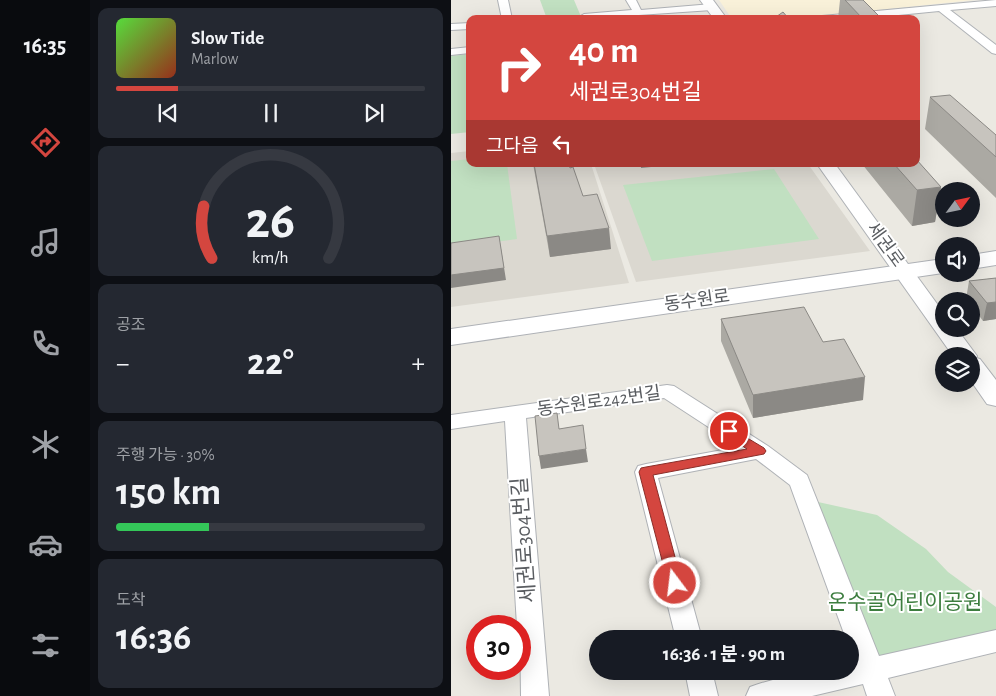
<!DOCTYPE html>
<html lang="ko">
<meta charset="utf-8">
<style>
:root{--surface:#171b24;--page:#242831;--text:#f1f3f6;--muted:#9ea1a6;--line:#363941;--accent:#d4463f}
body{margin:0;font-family:"Alegreya Sans","Noto Sans KR",sans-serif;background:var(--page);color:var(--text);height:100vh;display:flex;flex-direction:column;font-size:19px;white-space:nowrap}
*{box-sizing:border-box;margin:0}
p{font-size:16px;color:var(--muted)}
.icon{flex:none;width:28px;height:28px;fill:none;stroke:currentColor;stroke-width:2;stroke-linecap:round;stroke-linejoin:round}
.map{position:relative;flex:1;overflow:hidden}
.details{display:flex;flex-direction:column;gap:8px;padding:8px;background:#0d0f14;width:361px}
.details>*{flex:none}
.hud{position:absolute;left:15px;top:15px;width:454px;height:152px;border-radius:10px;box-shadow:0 5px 20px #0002;background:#d4463f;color:#fff;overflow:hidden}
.needle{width:32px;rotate:57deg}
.fabs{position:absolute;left:484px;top:182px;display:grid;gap:10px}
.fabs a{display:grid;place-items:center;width:45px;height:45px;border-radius:50%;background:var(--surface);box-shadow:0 5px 20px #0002;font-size:25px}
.speed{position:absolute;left:15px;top:615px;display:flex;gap:10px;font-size:25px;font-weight:700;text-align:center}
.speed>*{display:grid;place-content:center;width:65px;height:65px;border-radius:50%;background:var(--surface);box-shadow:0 5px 20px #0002;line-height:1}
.speed .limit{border:8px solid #d22;background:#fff;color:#111}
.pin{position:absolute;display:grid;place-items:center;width:42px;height:42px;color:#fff;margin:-21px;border:2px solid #fff;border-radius:50%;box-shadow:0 1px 5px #0007}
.me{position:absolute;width:55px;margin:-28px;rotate:345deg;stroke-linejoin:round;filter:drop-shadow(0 0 4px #0008)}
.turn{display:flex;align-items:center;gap:18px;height:105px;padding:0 20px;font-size:22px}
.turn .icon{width:65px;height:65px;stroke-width:2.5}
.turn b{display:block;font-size:35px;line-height:42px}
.then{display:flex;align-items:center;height:48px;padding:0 20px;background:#0003;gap:10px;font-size:19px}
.big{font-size:38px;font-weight:700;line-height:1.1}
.details .widget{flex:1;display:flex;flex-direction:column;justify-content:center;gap:8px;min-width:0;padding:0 18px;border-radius:10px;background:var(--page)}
.details .dial{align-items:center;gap:0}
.dial svg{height:130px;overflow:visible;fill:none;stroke:var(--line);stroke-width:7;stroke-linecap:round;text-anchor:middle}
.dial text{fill:var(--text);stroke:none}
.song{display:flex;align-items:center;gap:15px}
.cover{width:60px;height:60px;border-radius:8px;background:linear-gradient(135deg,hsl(110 70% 55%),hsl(10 70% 35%))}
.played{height:5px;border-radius:2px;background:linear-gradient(90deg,var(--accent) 20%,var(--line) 20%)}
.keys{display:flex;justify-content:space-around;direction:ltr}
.heat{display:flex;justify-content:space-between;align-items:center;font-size:28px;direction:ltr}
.charge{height:8px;border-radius:4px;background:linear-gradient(90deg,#34c759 30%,var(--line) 0)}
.trip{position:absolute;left:138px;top:630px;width:270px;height:50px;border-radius:25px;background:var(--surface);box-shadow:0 5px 20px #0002;font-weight:700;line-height:50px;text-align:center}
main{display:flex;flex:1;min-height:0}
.dock{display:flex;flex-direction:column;width:90px;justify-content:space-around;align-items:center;background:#090b0e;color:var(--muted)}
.dock .icon{width:35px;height:35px}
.dock .current{color:var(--accent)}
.dock b{font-size:22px;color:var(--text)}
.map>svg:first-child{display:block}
</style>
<main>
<nav class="dock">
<b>16:35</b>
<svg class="icon current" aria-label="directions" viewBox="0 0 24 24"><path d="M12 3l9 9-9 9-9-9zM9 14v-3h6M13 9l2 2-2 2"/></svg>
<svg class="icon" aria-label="music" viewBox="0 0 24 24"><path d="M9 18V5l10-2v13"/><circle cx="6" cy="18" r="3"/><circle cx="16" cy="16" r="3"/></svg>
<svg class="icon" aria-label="phone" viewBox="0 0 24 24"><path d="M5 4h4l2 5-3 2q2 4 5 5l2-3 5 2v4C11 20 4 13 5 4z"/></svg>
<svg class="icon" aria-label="climate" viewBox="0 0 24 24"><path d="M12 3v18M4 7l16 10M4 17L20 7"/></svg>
<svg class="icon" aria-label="car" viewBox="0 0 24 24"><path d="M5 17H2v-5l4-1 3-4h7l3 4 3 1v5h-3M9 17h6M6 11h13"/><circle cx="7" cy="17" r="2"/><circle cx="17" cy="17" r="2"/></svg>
<svg class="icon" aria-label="filters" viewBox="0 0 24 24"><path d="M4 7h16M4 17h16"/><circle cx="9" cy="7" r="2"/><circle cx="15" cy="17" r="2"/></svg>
</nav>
<section class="details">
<div class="widget">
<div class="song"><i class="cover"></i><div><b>Slow Tide</b><p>Marlow</p></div></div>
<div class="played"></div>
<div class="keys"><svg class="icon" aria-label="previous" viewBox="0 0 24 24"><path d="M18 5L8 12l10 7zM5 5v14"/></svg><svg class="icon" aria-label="pause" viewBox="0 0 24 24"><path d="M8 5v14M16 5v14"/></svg><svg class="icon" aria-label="next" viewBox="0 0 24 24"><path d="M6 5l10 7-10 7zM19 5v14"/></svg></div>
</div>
<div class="widget dial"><svg viewBox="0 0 100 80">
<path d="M14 69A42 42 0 1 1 86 69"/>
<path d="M14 69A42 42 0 0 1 9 37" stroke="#d4463f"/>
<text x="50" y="56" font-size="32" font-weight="700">26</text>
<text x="50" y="72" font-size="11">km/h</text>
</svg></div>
<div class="widget"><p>공조</p>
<div class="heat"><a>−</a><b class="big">22°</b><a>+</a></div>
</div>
<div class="widget"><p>주행 가능 · 30%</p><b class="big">150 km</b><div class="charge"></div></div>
<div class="widget"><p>도착</p><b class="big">16:36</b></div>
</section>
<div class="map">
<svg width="545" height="696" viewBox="0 0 545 696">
<rect width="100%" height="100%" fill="#ebe9e2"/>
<!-- commercial -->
<path fill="#f9f1d9" d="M268 0H523L340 19H281Z"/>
<!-- education -->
<path fill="#dbd8d0" d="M19 151V164H140L178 283 0 307V153Z
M143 164H357L419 251 185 282Z"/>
<!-- green -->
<path fill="#c1e0c1" d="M89 0H123L131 19H96Z
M19 54V132L0 134V56Z
M19 159V164H56L66 239 0 248V161Z
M323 169 368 239 201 261 172 185Z
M358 500 426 515 475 549 497 572 545 607V633L422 662Z"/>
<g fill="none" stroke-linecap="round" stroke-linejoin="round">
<!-- minor casing -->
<g stroke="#afb2b6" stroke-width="2">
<path id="minor" d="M47 0H57L61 19H51Z
M175 0H185L190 10 261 4 266 7 261 10 129 19 128 17 133 14 181 10Z
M545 0V6L499 10 545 45V54L541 53 488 11 407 19H366L371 16Z
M19 23V29L0 30V24Z
M19 47V53L0 55V49Z
M216 385 223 386 317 446 356 475 428 656 545 630V652L437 678 444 696H416L412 684 361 696H295L299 687C332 675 364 671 399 671V663L404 662 399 649V639H395L339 485 305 459 207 478 251 639H225L184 472 187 466 195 464 288 447 213 398 75 418 98 696H70L69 626H66L54 421 0 429V415Z
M234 671H261L267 696H239Z"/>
</g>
<!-- tertiary casing -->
<g stroke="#afb2b6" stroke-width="2">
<path id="tertiary" d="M249 0H262L276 19H263Z
M366 164H384L492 312V329H506L526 356 525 358 529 359 545 380V406L536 404 520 381V356H502Z"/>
</g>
<!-- secondary casing -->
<g stroke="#aeb1b6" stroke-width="2">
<path id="secondary" d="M545 251V265L520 269V255Z
M492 259V273L0 345V329Z"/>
</g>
<!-- minor -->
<use href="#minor" fill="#fff" fill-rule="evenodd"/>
<!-- tertiary -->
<use href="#tertiary" fill="#fff" fill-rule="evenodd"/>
<!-- secondary -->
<use href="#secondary" fill="#fff" fill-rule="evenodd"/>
</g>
<!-- wall -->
<path fill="#aba9a3" d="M389 0H412L431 19H387Z
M479 97 545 135V198L474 129Z
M82 164H118L132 196 160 249 99 257Z
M411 164H465L490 187 484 222 461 226Z
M545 278V319L532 321 520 305V301H517L515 299 518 281Z
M270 319 372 342 412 400 302 418 270 341Z"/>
<!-- shaded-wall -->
<path fill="#8b8985" d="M190 164H230L190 168Z
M490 187 484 222 461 226 466 190Z
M158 228 160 249 99 257 96 236Z
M48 236 55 280 0 288V275Z
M545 302V319L532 321 536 303Z
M414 377 412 400 302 418V395Z
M135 449 137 462 90 469 88 456Z"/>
<!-- building -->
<path fill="#c7c4be" stroke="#8b8985" d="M394 0H412L431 19H412Z
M332 12 338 19H322Z
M499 95 545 135V157L479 97Z
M465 159 490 187 466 190 443 164H465Z
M83 164H118L119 168 122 167 132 196 146 194 158 228 96 236Z
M48 236 53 268 0 275V243Z
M545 278V302L536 303 518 281Z
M353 307 372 342 393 339 414 377 302 395 270 319Z
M106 413 108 429 132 425 135 449 88 456 84 416Z"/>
<!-- route -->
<path fill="#d4463f" stroke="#8a2e29" d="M278 427 313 448 315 451 313 454 202 475 231 583 229 587 224 589 218 587 188 472 190 468 195 467 296 449 273 434 272 431 273 428Z"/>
<g text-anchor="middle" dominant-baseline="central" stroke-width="4" stroke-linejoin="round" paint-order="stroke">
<!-- street labels -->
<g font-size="18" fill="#5a5d61" stroke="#fff">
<text transform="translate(434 245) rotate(54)">세권로</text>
<text transform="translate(246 301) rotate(-8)">동수원로</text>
<text transform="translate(148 402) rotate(-8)">동수원로242번길</text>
</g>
<!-- near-street labels -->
<g font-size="21" fill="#5a5d61" stroke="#fff">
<text transform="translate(73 540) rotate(-94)">세권로304번길</text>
</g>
<!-- near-park labels -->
<g font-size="21" fill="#3d7d3f" stroke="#fff">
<text x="454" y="602">온수골어린이공원</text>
</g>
</g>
</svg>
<div class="fabs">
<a><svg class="needle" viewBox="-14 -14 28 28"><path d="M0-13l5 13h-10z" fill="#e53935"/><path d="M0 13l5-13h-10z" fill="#9ea1a6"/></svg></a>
<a><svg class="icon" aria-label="sound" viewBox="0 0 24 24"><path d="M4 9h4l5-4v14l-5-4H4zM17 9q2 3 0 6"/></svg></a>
<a><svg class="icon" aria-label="search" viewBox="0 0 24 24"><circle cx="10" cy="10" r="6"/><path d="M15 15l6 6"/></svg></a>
<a><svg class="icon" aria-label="layers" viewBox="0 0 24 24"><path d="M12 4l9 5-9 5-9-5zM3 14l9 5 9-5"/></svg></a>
</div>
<div class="speed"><div class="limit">30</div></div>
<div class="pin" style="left:278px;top:431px;background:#d93025"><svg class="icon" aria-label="arrive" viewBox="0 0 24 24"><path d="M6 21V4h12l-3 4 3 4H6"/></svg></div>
<svg class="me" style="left:224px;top:583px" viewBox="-20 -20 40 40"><circle r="17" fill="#d4463f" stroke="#fff" stroke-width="3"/><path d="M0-11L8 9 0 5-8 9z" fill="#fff"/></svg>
<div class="trip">16:36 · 1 분 · 90 m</div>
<div class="hud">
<div class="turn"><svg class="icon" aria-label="right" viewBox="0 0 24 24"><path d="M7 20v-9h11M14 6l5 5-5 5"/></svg><div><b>40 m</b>세권로304번길</div></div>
<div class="then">그다음<svg class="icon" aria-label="left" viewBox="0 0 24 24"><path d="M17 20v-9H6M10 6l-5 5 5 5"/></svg></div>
</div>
</div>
</main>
